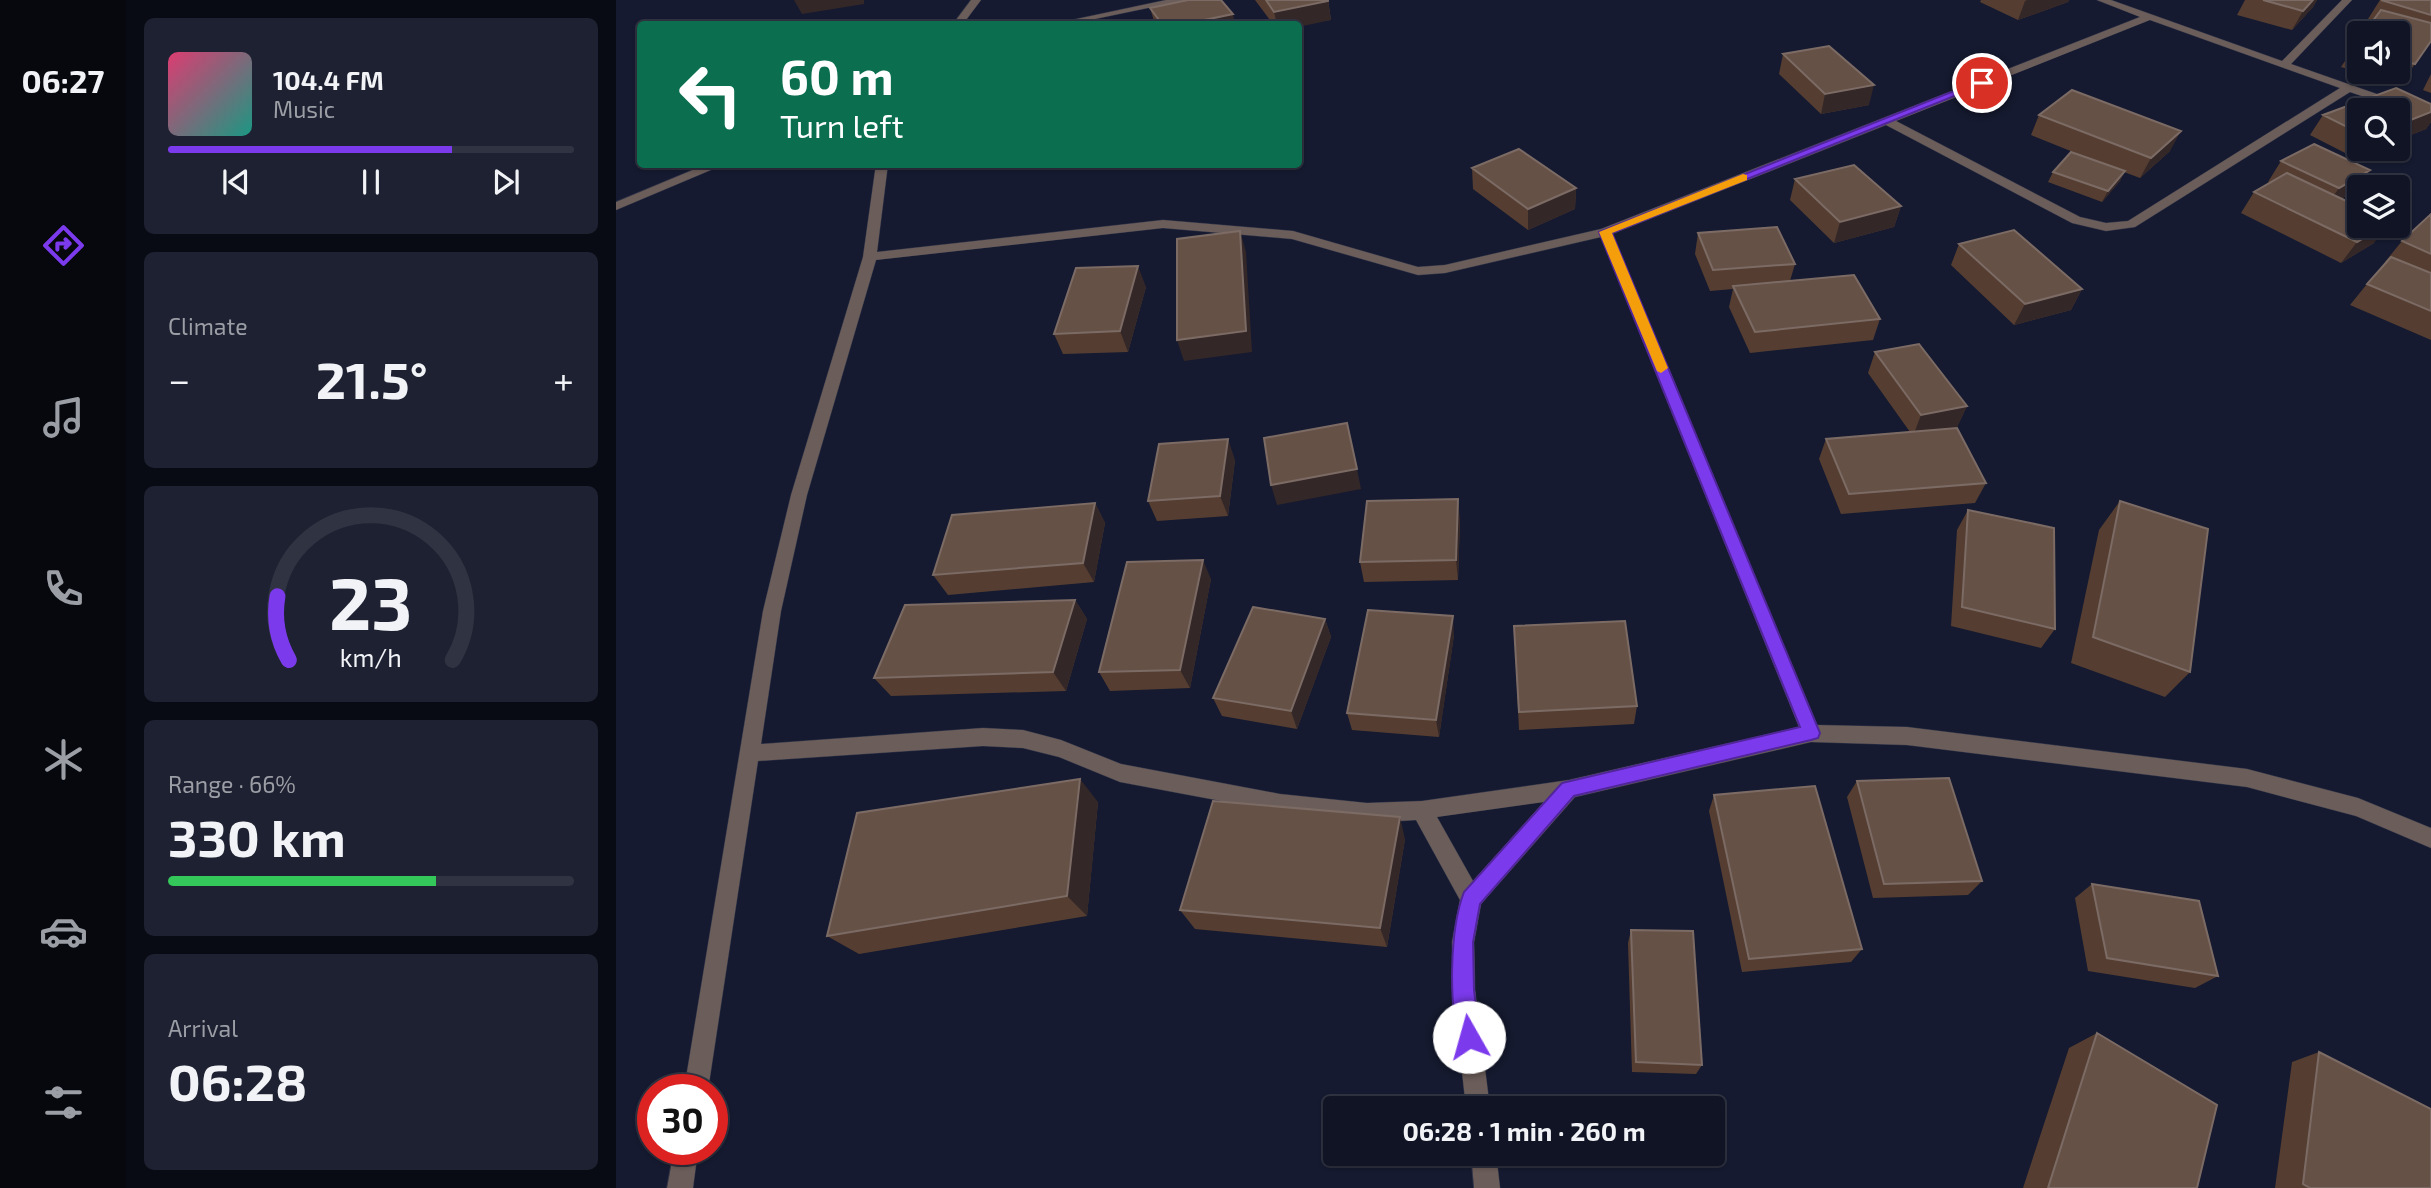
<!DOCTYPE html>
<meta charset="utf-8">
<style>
:root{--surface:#101424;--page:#1e2131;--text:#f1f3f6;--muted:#9c9ea6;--line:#303341;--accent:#7c3aed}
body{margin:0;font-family:"Exo 2",sans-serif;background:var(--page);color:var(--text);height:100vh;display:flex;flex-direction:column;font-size:26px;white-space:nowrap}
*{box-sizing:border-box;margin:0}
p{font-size:23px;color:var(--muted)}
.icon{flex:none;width:38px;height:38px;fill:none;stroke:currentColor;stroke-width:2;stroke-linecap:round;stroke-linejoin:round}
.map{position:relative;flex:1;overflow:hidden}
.details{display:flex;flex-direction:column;gap:18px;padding:18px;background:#090b14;width:490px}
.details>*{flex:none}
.guide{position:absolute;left:21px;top:21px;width:665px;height:147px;border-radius:7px;box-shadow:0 2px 5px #0004,0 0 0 2px var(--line);background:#0b6e4f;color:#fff;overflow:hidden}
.buttons{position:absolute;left:1731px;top:21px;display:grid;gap:14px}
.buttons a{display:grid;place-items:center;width:63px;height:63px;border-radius:7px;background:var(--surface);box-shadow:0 2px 5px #0004,0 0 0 2px var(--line);font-size:35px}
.speed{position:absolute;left:21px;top:1074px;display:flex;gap:14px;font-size:35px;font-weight:700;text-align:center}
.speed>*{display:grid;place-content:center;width:91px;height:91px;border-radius:50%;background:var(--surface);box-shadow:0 2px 5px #0004,0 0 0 2px var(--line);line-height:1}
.speed .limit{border:10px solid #d22;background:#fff;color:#111}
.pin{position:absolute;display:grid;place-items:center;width:60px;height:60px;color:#fff;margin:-30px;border:4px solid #fff;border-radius:50%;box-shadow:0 2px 7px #0007}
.me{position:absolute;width:77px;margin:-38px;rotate:353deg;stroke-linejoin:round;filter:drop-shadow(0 0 5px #0008)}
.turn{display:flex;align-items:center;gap:24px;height:147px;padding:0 28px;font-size:32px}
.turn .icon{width:91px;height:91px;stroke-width:2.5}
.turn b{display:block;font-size:49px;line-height:60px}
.big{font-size:52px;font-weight:700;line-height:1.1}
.details .tile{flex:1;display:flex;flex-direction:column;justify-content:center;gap:10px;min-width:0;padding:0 24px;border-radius:10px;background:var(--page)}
.details .dial{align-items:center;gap:0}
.dial svg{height:182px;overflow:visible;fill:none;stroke:var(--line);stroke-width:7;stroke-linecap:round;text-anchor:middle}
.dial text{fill:var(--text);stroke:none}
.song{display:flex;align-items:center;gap:21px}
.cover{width:84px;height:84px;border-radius:10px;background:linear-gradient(135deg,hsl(340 70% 55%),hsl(170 70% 35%))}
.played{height:7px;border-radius:4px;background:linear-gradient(90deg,var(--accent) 70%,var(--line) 70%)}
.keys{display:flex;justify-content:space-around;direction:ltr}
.heat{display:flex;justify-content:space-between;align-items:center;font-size:38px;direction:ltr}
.charge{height:10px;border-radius:5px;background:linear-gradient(90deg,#34c759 66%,var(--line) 0)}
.trip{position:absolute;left:707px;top:1096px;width:402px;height:70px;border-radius:7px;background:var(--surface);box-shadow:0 2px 5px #0004,0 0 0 2px var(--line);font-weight:700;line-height:70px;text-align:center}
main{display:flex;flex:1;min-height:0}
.dock{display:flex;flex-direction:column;width:126px;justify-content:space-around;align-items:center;background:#06080e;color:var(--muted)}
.dock .icon{width:49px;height:49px}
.dock .active{color:var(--accent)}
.dock b{font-size:32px;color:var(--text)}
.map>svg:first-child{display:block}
</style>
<main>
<nav class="dock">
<b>06:27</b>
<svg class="icon active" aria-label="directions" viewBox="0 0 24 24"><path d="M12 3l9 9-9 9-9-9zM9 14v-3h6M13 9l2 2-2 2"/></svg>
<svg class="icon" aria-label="music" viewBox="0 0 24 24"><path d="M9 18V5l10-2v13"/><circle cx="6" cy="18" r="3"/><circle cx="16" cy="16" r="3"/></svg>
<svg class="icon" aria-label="phone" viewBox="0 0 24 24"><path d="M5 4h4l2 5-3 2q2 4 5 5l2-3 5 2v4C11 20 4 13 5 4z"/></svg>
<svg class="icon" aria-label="climate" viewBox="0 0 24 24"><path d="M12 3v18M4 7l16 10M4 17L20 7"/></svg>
<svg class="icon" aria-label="car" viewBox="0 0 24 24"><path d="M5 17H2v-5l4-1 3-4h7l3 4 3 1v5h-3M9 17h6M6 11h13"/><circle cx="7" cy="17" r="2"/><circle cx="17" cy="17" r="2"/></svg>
<svg class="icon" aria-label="filters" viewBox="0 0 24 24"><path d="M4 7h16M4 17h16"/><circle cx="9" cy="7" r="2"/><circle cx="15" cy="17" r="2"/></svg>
</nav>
<section class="details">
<div class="tile">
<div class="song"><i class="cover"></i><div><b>104.4 FM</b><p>Music</p></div></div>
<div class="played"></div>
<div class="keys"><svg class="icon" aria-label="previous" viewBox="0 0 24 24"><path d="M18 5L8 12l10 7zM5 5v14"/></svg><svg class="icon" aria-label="pause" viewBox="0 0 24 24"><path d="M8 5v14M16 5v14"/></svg><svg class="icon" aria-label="next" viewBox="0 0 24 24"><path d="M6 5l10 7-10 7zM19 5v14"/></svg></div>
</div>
<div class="tile"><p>Climate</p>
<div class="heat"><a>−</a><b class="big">21.5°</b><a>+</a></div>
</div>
<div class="tile dial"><svg viewBox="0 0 100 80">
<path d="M14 69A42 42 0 1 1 86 69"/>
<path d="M14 69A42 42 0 0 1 9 41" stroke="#7c3aed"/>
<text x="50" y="56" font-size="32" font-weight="700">23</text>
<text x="50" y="72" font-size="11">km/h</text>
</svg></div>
<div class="tile"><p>Range · 66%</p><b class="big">330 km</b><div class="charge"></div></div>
<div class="tile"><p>Arrival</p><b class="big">06:28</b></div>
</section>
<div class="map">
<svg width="1815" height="1188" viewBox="0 0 1815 1188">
<rect width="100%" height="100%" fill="#151a30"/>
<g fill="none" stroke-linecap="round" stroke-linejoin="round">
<!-- minor casing -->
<g stroke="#2f3449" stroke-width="1">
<path id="minor" d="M355 0H365L347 24H337Z
M550 0H570L455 24H437Z
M1481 0H1495L1666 61 1726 0H1736L1675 64 1815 113V120L1734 92 1519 227 1490 231 1456 223 1270 125 996 234 1201 725 1291 727 1631 769 1742 798 1815 828V848L1740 816 1631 787 1291 745 1195 742 959 797 865 904 858 942 859 990 874 1108H850L837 990 836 942 844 900 800 820 751 823 664 812 504 782 443 757 407 748 367 746 142 761 92 1090H68L147 611 175 495 247 257 260 164H272L261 252 547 220 677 231 802 267 829 265 985 229 1524 17ZM1534 20 1724 88 1512 221 1490 223 1464 217 1280 121ZM547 228 676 239 802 275 829 273 985 237 1183 727 953 780 806 801 751 803 664 794 505 764 445 740 407 730 367 728 145 744 165 611 191 495 260 260ZM928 802 857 881 821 817Z
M91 164H109L0 210V202Z
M58 1150H82L77 1188H51Z
M855 1153H880L884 1188H858Z"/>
</g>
<!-- minor -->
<use href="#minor" fill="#6b5d59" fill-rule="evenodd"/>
</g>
<!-- wall -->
<path fill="#553e31" d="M639 0H712L715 20 682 24H657Z
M1365 0H1453L1452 2 1402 20 1364 2Z
M1629 0H1701L1697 7 1676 30 1621 15Z
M1764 0H1815V41L1785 84 1725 67 1743 40V72H1782V33L1752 19Z
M534 8 619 24H539Z
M1167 54 1253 105 1205 114 1163 74Z
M1815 74V93L1807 90Z
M1780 88 1815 104V122L1810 129 1782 140V110H1743V149H1759L1737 157 1694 135 1707 115Z
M1423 115 1554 151 1524 178 1508 172 1504 181 1486 202 1432 182 1437 172 1477 160 1415 135Z
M1665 161 1754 170 1739 190 1725 199 1758 243 1725 263 1625 213 1638 192 1654 183 1652 182Z
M856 168 960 188 959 209 912 230 857 189Z
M1179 179 1285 206 1278 227 1218 243 1174 200Z
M1815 214V340L1734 305 1751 284 1770 263 1769 262 1786 241Z
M1082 233 1179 264 1174 281 1264 319 1257 340 1134 353 1113 307 1117 289 1094 291 1079 254Z
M1343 244 1466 289 1455 310 1398 325 1335 265Z
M530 287 512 352 447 354 438 334Z
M1259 352 1351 406 1341 427 1330 429 1370 483 1359 503 1225 514 1203 459 1210 439 1294 432 1252 373Z
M619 460 612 516 541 521 532 501Z
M1504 501 1574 672 1549 697 1455 663 1483 530Z
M479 503 489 523 478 582 332 595 317 575Z
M1352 510 1439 629 1425 648 1335 626 1341 530Z
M844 519 842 580 748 582 744 562Z
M595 579 574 688 494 691 483 672Z
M459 600 471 619 450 691 275 696 258 678Z
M709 619 715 637 681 729 606 716 597 698Z
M898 626 1021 706 1018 724 903 730Z
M838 635 823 737 736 730 731 713Z
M1241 781 1366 881 1352 895 1257 898 1231 797Z
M1098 795 1246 949 1235 962 1126 972 1093 811Z
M482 802 471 916 243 954 211 936Z
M789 839 771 947 579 929 564 910Z
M1476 884 1602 976 1579 988 1472 971 1459 898Z
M1015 930 1086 1065 1080 1074 1016 1072 1012 943Z
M1481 1033 1581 1188H1407L1453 1048Z
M1703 1052 1815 1188H1659L1676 1062Z"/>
<!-- shaded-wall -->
<path fill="#342728" d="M178 0H248V4L186 14Z
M1411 0H1453L1452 2 1402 20 1409 1Z
M1697 0H1701L1697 7 1676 30 1687 11Z
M712 1 715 20 682 27V24H661L658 12Z
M617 14 619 24H569Z
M1258 85 1253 105 1205 114 1209 94Z
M1815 112V122L1810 129 1782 140V125Z
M1565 131 1554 151 1524 178 1535 158Z
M1743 149H1759L1737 157Z
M1754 170 1739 190 1708 209 1723 188Z
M1509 171 1504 181 1486 202 1492 191Z
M960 188 959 209 912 230V209Z
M1285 206 1278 227 1218 243 1224 222Z
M1768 226H1771L1758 243 1725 263 1741 242Z
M624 231 630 252 636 352 568 361 561 340Z
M522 266 530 287 512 352 504 331Z
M1466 289 1455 310 1398 325 1409 304Z
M1351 406 1341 427 1297 436 1305 415Z
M612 439 619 460 612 516 604 496Z
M741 469 745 489 661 505 655 485Z
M842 499 844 519 842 580 840 560Z
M479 503 489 523 478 582 467 563Z
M587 560 595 579 574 688 564 670Z
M459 600 471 619 450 691 437 672Z
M837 616 838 635 823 737 820 720Z
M709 619 715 637 681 729 675 711Z
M464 779 482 802 471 916 451 896Z
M784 817 789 839 771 947 764 928Z"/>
<!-- building -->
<path fill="#665147" stroke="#7b6b64" stroke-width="2" d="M572 0H605L617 14 569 24H546L534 8Z
M650 0H712V1L658 12Z
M1647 0H1697L1687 11Z
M1765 0H1815V15Z
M1765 10 1815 23V41L1799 64 1782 60V33H1748Z
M1743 40V49L1737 47Z
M1213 46 1258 85 1209 94 1167 54Z
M1780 88 1815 104V112L1782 125V110H1743V133L1707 115Z
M1456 90 1565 131 1535 158 1423 115Z
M1698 144 1754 170 1723 188 1665 161Z
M903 149 960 188 912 209 856 168Z
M1455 152 1509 171 1492 191 1437 172Z
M1238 165 1285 206 1224 222 1179 179Z
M1671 173 1743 207V226H1768L1741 242 1638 192Z
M1815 214V254L1786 241Z
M1161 227 1179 264 1097 270 1082 233Z
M1398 230 1466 289 1409 304 1343 244Z
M624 231 630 331 561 340V239Z
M1775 257 1815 273V311L1751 284Z
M522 266 504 331 438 334 460 268Z
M1238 275 1264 319 1139 332 1117 286Z
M1303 344 1351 406 1305 415 1259 352Z
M731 423 741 469 655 485 648 438Z
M1341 428 1370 483 1233 494 1210 439Z
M612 439 604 496 532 501 543 444Z
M842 499 840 560 744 562 751 501Z
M1504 501 1592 529 1574 672 1477 637Z
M479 503 467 563 317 575 336 515Z
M1352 510 1438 528 1439 629 1346 607Z
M587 560 564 670 483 672 511 562Z
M459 600 437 672 258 678 289 605Z
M637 607 709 619 675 711 597 698Z
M752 610 837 616 820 720 731 713Z
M1009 621 1021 706 903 712 898 626Z
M1333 778 1366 881 1268 884 1241 781Z
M464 779 451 896 211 936 241 813Z
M1199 786 1246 949 1133 959 1098 795Z
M597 801 784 817 764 928 564 910Z
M1476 884 1583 901 1602 976 1491 958Z
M1015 930 1077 931 1086 1065 1020 1062Z
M1481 1033 1601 1105 1581 1188H1432Z
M1703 1052 1815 1109V1188H1694L1687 1184Z"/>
<!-- route -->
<path fill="#7c3aed" stroke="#51269a" stroke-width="2" d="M1363 81 1371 83 996 233 1204 733 1202 738 1195 740 958 796 864 904 857 942 858 990 864 1037 861 1045 853 1048 846 1045C831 1009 834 928 848 892L946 783 1184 727 983 232Z"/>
<!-- slow -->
<path fill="#f59e0b" d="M1127 174 1131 175V180L996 233 1052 368 1045 373 1041 371 983 232Z"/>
</svg>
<div class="buttons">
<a><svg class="icon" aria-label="sound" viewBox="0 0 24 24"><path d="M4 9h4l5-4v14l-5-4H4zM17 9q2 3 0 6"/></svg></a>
<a><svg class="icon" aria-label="search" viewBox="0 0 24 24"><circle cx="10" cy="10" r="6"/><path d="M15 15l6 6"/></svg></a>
<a><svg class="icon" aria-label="layers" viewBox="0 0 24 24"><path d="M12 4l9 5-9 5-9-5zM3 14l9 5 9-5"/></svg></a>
</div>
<div class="speed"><div class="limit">30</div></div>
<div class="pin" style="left:1366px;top:83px;background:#d93025"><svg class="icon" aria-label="arrive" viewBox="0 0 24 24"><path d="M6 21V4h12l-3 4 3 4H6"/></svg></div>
<svg class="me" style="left:853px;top:1037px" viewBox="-20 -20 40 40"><circle r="19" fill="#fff"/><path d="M0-13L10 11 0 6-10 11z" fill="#7c3aed"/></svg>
<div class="trip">06:28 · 1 min · 260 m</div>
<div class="guide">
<div class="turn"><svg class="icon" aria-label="left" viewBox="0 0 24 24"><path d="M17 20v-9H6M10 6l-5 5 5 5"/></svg><div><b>60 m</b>Turn left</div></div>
</div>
</div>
</main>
